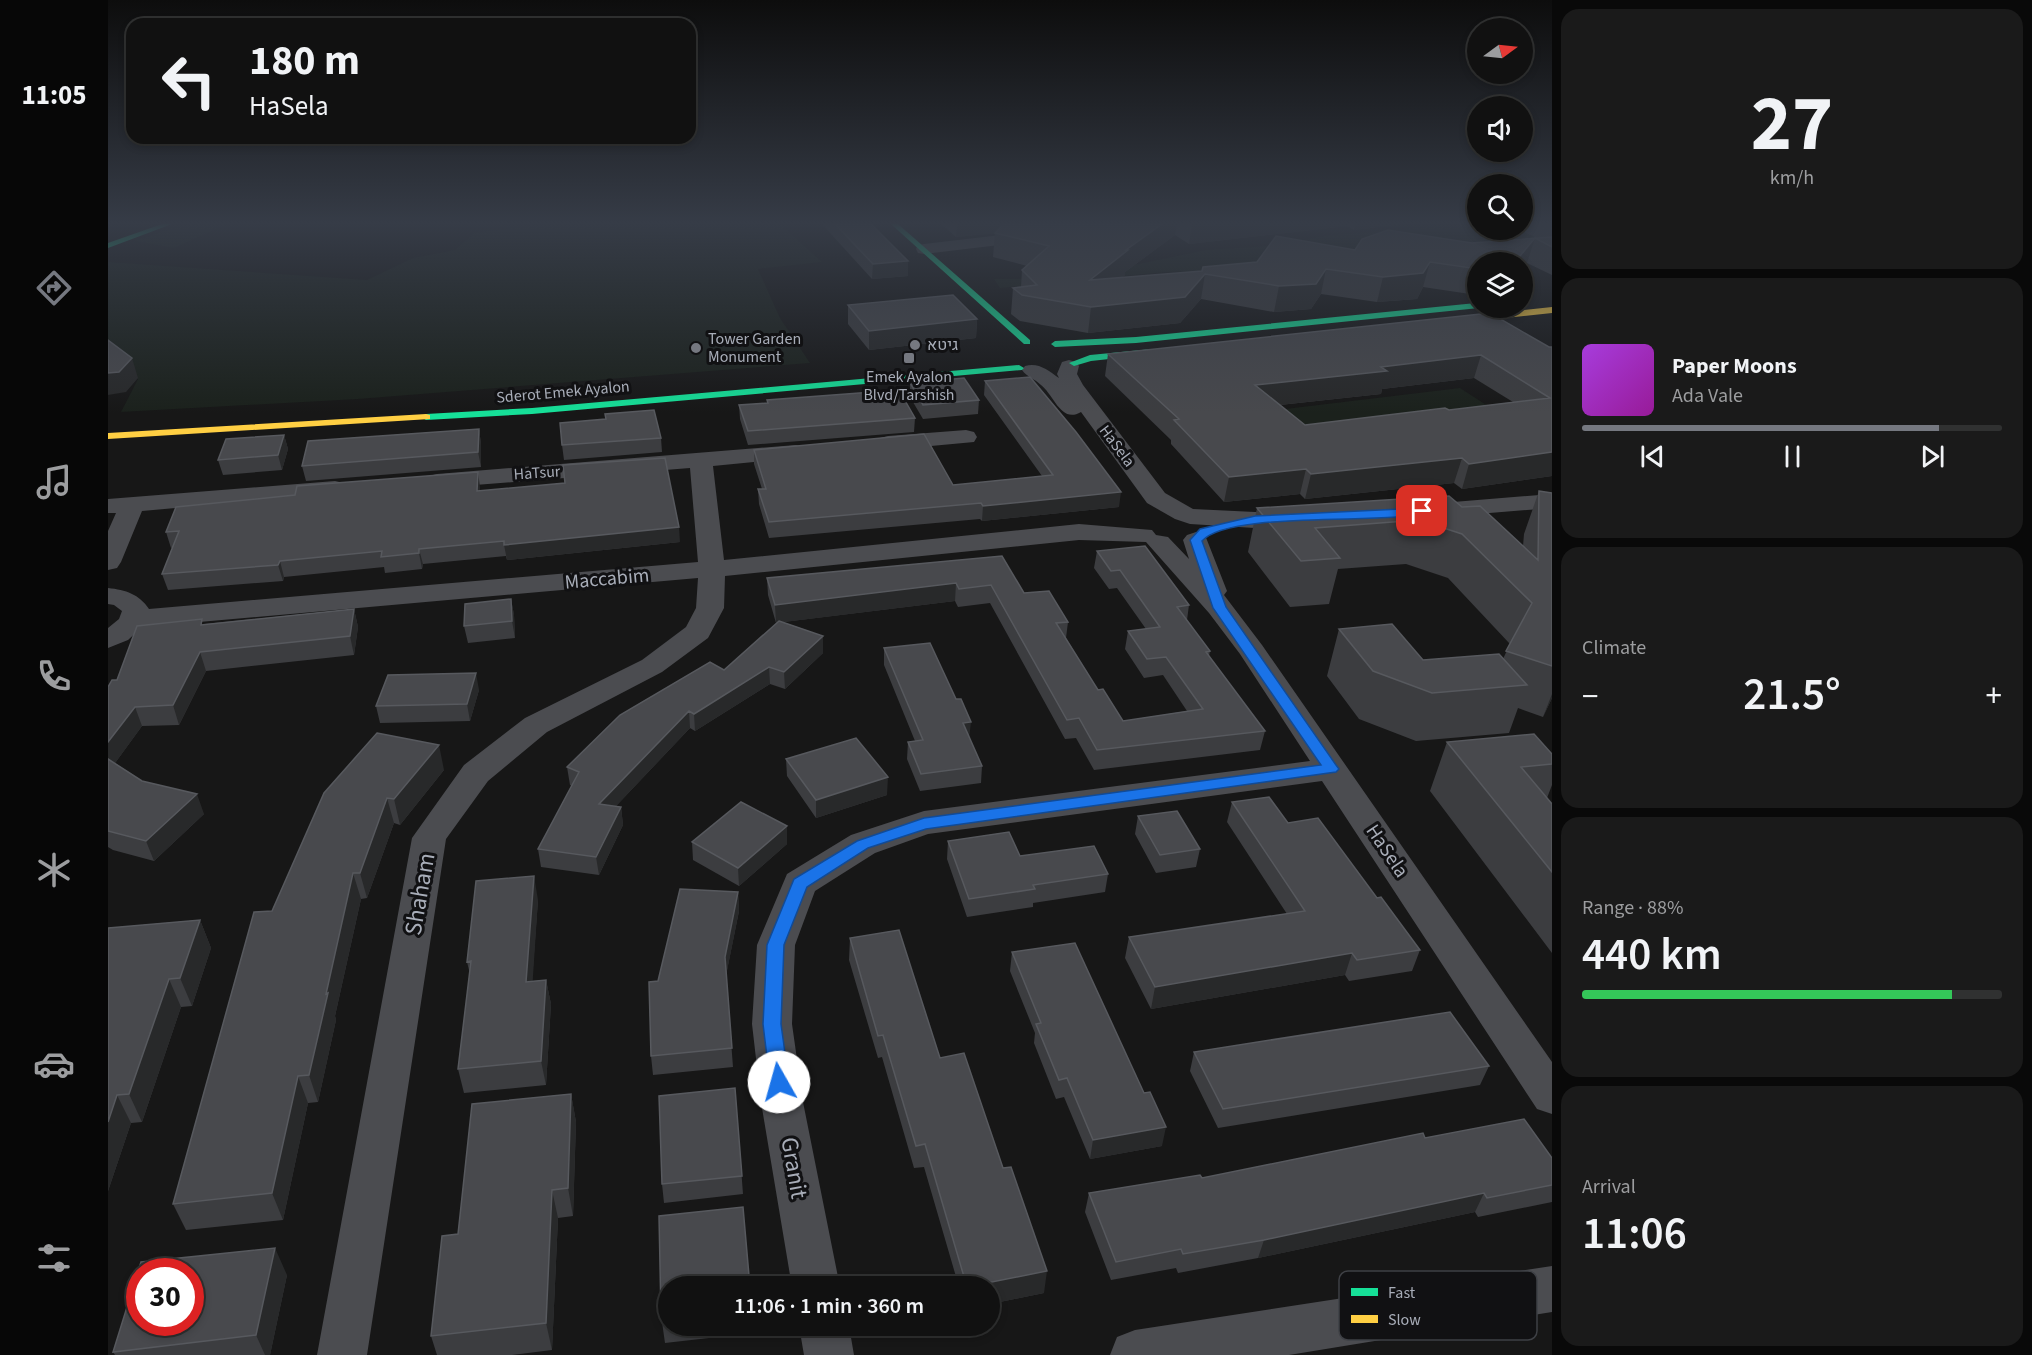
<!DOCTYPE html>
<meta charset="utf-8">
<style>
:root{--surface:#111;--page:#1a1a1a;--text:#f1f3f6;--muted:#9c9d9f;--line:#303131;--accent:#757880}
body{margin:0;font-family:"Source Sans 3",Heebo,sans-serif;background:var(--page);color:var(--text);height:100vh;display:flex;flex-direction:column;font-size:22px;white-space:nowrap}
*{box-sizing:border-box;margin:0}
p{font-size:20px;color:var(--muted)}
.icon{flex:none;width:33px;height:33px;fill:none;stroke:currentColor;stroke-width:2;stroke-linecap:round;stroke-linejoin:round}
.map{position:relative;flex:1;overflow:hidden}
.sheet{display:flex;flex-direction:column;gap:9px;padding:9px;background:#090909;width:480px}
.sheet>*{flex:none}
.banner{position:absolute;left:18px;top:18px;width:570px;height:126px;border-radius:18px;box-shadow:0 3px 9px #0003,0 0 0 2px var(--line);background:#111;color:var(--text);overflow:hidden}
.needle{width:39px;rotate:75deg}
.tools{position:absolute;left:1359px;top:18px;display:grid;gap:12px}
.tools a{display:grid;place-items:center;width:66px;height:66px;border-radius:50%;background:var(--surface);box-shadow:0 3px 9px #0003,0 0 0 2px var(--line);font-size:30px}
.speed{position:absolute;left:18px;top:1258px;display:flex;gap:12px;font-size:30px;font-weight:700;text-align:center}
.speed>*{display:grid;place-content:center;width:78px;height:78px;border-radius:50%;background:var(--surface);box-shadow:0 3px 9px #0003,0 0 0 2px var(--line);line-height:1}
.speed .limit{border:9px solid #d22;background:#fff;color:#111}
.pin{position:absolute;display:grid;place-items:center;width:51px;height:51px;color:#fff;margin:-26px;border-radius:12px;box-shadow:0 3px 9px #0006}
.me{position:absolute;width:66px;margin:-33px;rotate:353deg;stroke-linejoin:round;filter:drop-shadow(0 0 4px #0008)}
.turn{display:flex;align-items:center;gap:21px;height:126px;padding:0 24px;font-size:27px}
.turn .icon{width:78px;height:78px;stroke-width:2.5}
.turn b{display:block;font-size:42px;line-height:51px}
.big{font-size:45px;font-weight:600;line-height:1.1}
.sheet .tile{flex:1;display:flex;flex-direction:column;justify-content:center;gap:9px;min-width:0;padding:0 21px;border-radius:18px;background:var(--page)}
.sheet .dial{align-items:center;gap:0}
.dial b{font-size:78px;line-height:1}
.song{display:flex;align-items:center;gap:18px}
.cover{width:72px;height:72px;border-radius:9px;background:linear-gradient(135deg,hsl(280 70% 55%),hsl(300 70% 35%))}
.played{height:6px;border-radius:3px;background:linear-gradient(90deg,var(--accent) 85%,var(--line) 85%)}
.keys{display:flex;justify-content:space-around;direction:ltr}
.heat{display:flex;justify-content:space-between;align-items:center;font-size:33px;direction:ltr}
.charge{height:9px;border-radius:4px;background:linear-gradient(90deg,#34c759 88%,var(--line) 0)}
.trip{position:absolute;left:550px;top:1276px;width:342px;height:60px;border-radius:30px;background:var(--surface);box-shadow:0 3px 9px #0003,0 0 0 2px var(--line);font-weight:600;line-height:60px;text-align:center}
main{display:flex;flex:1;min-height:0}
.dock{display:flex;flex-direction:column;width:108px;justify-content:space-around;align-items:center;background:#070707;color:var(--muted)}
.dock .icon{width:42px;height:42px}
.dock .active{color:var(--accent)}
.dock b{font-size:27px;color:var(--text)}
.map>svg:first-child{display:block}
</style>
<main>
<nav class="dock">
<b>11:05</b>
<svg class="icon active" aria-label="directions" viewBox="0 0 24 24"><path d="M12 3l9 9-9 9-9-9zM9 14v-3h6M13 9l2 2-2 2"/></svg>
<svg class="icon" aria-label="music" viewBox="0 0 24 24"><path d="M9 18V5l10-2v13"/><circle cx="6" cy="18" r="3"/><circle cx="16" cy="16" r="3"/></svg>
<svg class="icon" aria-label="phone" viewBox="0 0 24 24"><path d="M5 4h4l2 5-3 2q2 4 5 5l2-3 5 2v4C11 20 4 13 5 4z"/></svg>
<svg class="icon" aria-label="climate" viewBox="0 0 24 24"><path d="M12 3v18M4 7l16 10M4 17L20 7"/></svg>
<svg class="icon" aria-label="car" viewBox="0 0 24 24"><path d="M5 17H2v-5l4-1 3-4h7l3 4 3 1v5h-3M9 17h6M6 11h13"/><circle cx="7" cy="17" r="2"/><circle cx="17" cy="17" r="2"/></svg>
<svg class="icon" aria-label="filters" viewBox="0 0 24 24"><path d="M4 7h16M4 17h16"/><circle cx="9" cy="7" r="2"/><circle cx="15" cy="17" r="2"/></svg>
</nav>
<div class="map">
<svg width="1444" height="1355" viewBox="0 0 1444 1355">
<rect width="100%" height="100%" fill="#171717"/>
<!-- green -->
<path fill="#1b211c" d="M76 224H119L66 248 27 241Z
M437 224H672L714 262 650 269 672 318 702 363 250 399 13 412 30 379 0 359V262L259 280 305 258 347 250 366 233Z
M1351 224H1369L1370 230H1414L1444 239 1098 271 1057 272 892 288 886 279H917L1021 266 1098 250 1160 246 1217 236Z
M1352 388 1400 419 1218 442 1177 409Z"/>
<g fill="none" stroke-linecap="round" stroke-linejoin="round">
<!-- street -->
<path fill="#4b4c50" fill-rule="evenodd" d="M926 231 932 232 934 236 932 240 816 254 810 253 808 249 810 245 816 244Z
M961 360 968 362 971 366 969 374 975 385 1057 493 1085 509 1147 512 1187 510 1196 513 1200 518 1196 523 1147 528 1082 524 1067 519 1039 503 973 412C953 424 946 395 933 385 927 379 919 377 914 370L917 366C930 362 940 370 951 378L949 374 954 362Z
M858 430 866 432 869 437 866 442 780 450 772 448 769 443 772 438 780 436Z
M688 445 696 447 700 452 696 457 605 466 616 560 971 524 1044 530 1048 535 1060 537 1081 559 1075 540 1079 535 1088 532 1097 535 1119 591 1116 595 1154 645 1444 1062V1114L1429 1109 1214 781 820 834 767 853 707 891 687 945 684 1024 695 1102 732 1287H684L653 1102 644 1024 649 945 679 874 743 835 816 811 1202 761 1132 654 1101 613 1038 542 971 540 617 576 616 608 600 638 554 672 439 732 380 781 338 839 259 1355H209L304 838 356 765 417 718 534 660 578 627 588 608 590 578 34 627 20 640 0 648V628L11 619 14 611 6 605 0 604V588C18 590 31 594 41 609L590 562 582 468 329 488 321 486 317 481 321 476 329 474Z
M227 481 236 483 239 488 236 493 34 511 13 562 9 568 0 570V531L8 513H0V499Z
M1444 494V508L1333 517 1324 515 1321 510 1324 505 1333 503Z
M1444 1266V1312L1181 1355H1002L1009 1337 1027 1330Z
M691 1326H741L746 1355H696Z"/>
<!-- fast -->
<path fill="#16e098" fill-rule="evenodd" d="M54 224H64L0 248V243Z
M783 224H790L922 340V344H916Z
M1368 303 1371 308 1028 343 947 347 943 344 947 341 1028 337Z
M1044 349 1047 350V354L983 361 966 366 961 363 982 355Z
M911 365 916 368 914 370 424 414 318 420 313 417 318 414 424 408Z"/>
<!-- slow -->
<path fill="#ffcf43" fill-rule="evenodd" d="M1444 307V313L1343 324 1339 321 1343 318Z
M318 414 322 415V419L0 439V433Z"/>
</g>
<!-- wall -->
<path fill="#3c3d40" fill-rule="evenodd" d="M714 224H763L800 261V276L764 279Z
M833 224H1295L1246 230 1239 226 1081 244 1067 235 1017 272V275L1013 278 1094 271 1095 267 1149 262 1247 250 1364 243 1429 238 1412 230H1414V224H1444V275L1419 263 1414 269V262H1370V294H1362L1315 287 1309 299 1269 302 1213 294 1203 309 1166 312 1093 299 1072 323 980 333 912 321 903 314 905 288 913 287 914 270 919 266 885 257 887 233 848 237Z
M740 305 869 319 868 338 761 350 740 324Z
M1441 347 1444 476 1354 489 1346 483 1197 499 1192 494 1116 502 1063 444V440L997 376 1000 354ZM1366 378 1405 402 1341 410 1197 425 1172 405 1273 394 1274 389Z
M877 381 1011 507 874 521 872 519 661 538 651 504 650 489H654L646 464V450L845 485 934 476 876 395Z
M802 383 871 400 870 414 815 419 802 397Z
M659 400 807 418 806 432 640 445 632 419 631 405 659 403Z
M371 429 373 444V467L198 481 194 466Z
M176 435 180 449 174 470 115 475 110 460Z
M553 438 554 452 456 460 454 445Z
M372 487V490L572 542 399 560 398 556 315 564 314 569 277 573 276 567 176 577 175 581 60 590 54 574 65 547 63 548 58 532Z
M1431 491 1444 493V698L1435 717 1410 708 1401 733 1308 741 1251 719 1219 676 1231 629 1315 660 1395 659 1402 644 1340 578 1298 564 1230 569 1221 604 1182 607 1140 552 1149 508 1354 507 1415 546 1416 534Z
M989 551 1081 605 1079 620 1102 651 1101 656 1157 731 1152 750 986 770 968 738 957 739 882 603 850 607 847 601 675 622 715 636V653L677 689 662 684 587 731 582 728 508 806 513 807 515 825 491 875 433 867 430 849 464 786 462 785 459 767 616 670 669 623H668L660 595 659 578 894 556 916 593 960 622 958 638 990 690 1015 721 1079 711 1055 675 1036 678 1017 649 1020 631 1038 629 1009 588 1001 589 986 568Z
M403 599 406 615 407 638 360 643 356 626Z
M246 609 250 627 246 655 98 671 71 725 34 726 7 763 34 781 96 814 46 861 5 850 0 847V687L9 680 96 624Z
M776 648 874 766 873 783 812 791 799 759 800 742 807 741 776 665Z
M371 690 362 721 272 723 268 706Z
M1339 742 1444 754V785L1439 798 1444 804V953L1322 791Z
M678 759 779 795 708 818 679 776Z
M336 770 292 825 286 823 259 898 253 899 227 1016 228 1020 210 1102 200 1103 175 1220 78 1230 65 1204 164 911 216 793Z
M1124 802 1180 823 1269 898 1312 950 1304 971 1241 981 1237 975 1043 1009 1017 958 1021 937 1179 914 1119 822Z
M1030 816 1092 849 1088 867 1048 873 1027 834Z
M840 841 912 856 1000 874 997 892 925 903V907L859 917 839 859Z
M584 842 679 844 631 886 585 860Z
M630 892 631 911 618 975 625 1067 545 1075 543 1056 550 981Z
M430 900 424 981 438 980 443 1004 438 1085 356 1093 350 1069 362 974 359 962Z
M92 920 103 948 84 1006 73 1007 34 1122 23 1123 0 1191V928Z
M742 938 832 1058 936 1293 882 1304V1287H851L816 1167 806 1168 774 1057 770 1058 741 960Z
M904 952 1054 1146 982 1159 956 1097 948 1099 926 1043 927 1033 902 971Z
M1086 1052 1381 1066 1372 1085 1110 1128 1082 1071Z
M627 1088 635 1194 556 1203 554 1184Z
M463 1094 468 1122 465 1216 450 1218 444 1350 404 1355H329L323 1336 350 1234Z
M1317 1138 1444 1158V1202L1370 1217 1367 1212 1150 1258 1070 1273 1068 1268 1003 1280 977 1212 981 1193 1094 1178Z
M179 1275 162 1355H7L5 1352Z
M561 1287V1326H644L645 1333 557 1343 553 1315Z"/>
<!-- shaded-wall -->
<path fill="#28292a" d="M849 224H989L848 237Z
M1054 224H1069L1067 235 1017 272V275L979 306 982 280 1018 250Z
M1084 224H1240L1239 226 1081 244Z
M1247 224H1295L1246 230Z
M1427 238 1419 263 1414 269V262H1407Z
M800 261V276L764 279 765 264Z
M1322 262 1315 287 1309 299 1269 302 1275 277Z
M1218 269 1213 294 1203 309 1166 312 1171 286Z
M1097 274 1093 299 1072 323 980 333 983 307Z
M869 319 868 338 761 350V331Z
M1373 355 1366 378 1274 389 1273 394 1143 408 1147 385 1273 367Z
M24 358 30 378 18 392 0 395V373Z
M371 429 373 444V467L370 452Z
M176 435 180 449 174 470 170 455Z
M1444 452V476L1354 489 1361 464Z
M1354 458 1346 483 1197 499 1203 474Z
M1198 469 1192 494 1116 502 1121 477Z
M370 472 372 487V505L369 491Z
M1013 492 1011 507 874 521 875 506Z
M571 527 572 542 399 560 396 545Z
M311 549 315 564 314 569 311 553Z
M172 561 176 577 175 581 170 565Z
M848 583 847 601 668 623 667 605Z
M403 599 406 615 407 638 404 621Z
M246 609 250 627 246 655 242 636Z
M715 636V653L677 689 676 672Z
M92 652 98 671 71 725 65 705Z
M661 667 662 684 587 731 586 714Z
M368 673 371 690 362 721 359 704Z
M1444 694V698L1435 717Z
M27 707 34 726 0 773V742Z
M581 711 582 728 493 822 491 804Z
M863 722 861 739 855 723Z
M331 745 336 770 292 825 286 799Z
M780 777 779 795 708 818V800Z
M89 794 96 814 46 861 38 841Z
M279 798 286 823 259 898 252 873Z
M513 807 515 825 491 875 488 857Z
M679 826V844L631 886 630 868Z
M245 873 253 899 227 1016 228 1020 210 1102 201 1075 218 994Z
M426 876 430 900 423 1006 418 982Z
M630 892 631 911 618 976 617 957Z
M92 920 103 948 84 1006 72 978Z
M1244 953 1237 975 1043 1009 1047 987Z
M61 979 73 1007 34 1122 21 1094Z
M438 980 443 1004 438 1085 433 1061Z
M190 1076 200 1103 175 1220 164 1193Z
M463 1094 468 1122 465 1216 460 1188Z
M9 1095 23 1123 0 1191V1122Z
M1058 1127 1054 1146 982 1159 985 1140Z
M444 1190 450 1218 444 1350 438 1323Z
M1376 1193 1367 1212 1150 1258 1156 1240Z
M167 1248 179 1275 162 1355H157L148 1335Z
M939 1271 936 1293 882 1304V1287H859Z"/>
<!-- building -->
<path fill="#48494d" stroke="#57595e" stroke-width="1.5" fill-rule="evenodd" d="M727 224H763L800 261 765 264Z
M896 224H1054L1018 250H1020L982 280 1094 271 1095 267 1149 262 1168 236 1247 250 1254 239 1280 230 1364 243 1444 237V247L1427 238 1407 262H1370V269L1322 262 1315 273 1275 277 1218 269 1208 284 1171 286 1097 274 1077 297 983 307 914 295 905 288 929 285 914 270 941 246 887 233Z
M845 295 869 319 761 331 740 305Z
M1382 313 1441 347H1444V452L1361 464 1354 458 1203 474 1198 469 1121 477 1066 420 1071 419 1000 354ZM1373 355 1442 398 1341 410 1337 408 1197 425 1147 385 1279 371 1273 367Z
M0 340 24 358 11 372 0 373Z
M922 377 968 432 1013 492 875 506 873 503 661 522 650 489H658L646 450 816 434 845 485 945 475 877 381Z
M856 378 871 400 815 405 802 383Z
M791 390 807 418 640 431 631 405 660 403 659 400Z
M546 410 553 438 454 445 452 423 498 419 497 414Z
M371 429 370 452 194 466 200 441Z
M176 435 170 455 110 460 118 439Z
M557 458 571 527 396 545V541L311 549V553L273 557 274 551 172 561 170 565 54 574 71 531 58 532 68 507 187 495 189 486 370 472 369 491 457 483 455 465Z
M1431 491 1444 493V666L1398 651 1424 603 1354 534 1311 520 1207 528 1232 558 1193 561 1149 508 1341 496 1354 507 1372 506 1430 560Z
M1037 546 1081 605 1069 607 1102 651 1098 652 1157 731 989 750 971 718 959 720 883 585 851 589 848 583 667 605 659 578 894 556 916 593 941 591 960 622 948 623 990 690 995 689 1015 721 1095 709 1058 657 1039 659 1020 631 1052 627 1012 570 1003 571 989 551Z
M403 599 404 621 356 626 357 604Z
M246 609 242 636 92 652 65 705 27 707 0 742V687L4 680H9L29 626 94 619 93 625Z
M671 621 715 636 676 672 661 667 586 714 581 711 491 804 513 807 488 857 430 849 471 772 459 767 512 715 602 662 616 670Z
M1284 624 1315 660 1391 654 1419 685 1324 693 1265 671 1231 629Z
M822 643 848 699H853L863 722 855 723 874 766 813 774 800 742 815 740 776 648Z
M368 673 359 704 268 706 280 675Z
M269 733 331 745 286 799 279 798 252 873H245L218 994 220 993 201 1075 190 1076 164 1193 65 1204 146 912 164 911 216 793Z
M1426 734 1444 754V764L1413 767 1444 804V872L1339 742Z
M748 738 780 777 708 800 678 759Z
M0 759 34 781 89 794 38 841 0 831Z
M1161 797 1180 823 1210 818 1269 898 1273 897 1312 950 1249 960 1244 953 1047 987 1021 937 1197 911 1124 802Z
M633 802 679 826 630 868 584 842Z
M1069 811 1092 849 1052 855 1030 816Z
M901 832 912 856 986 846 1000 874 925 885 927 889 861 899 840 841Z
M426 876 418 982 438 980 433 1061 350 1069 363 961 359 962 368 881Z
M572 889 630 892 617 957 624 1048 543 1056 541 982 550 981Z
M92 920 72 978 61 979 21 1094 9 1095 0 1122V928Z
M791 930 832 1058 856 1053 895 1168 903 1167 939 1271 859 1287 817 1144 808 1146 775 1035 770 1036 742 938Z
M967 943 1036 1093 1042 1092 1058 1127 985 1140 959 1078 951 1080 928 1024 933 1023 904 952Z
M1342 1012 1381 1066 1115 1109 1086 1052Z
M627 1088 634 1176 554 1184 551 1096Z
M463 1094 460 1188 444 1190 438 1323 323 1336 334 1236 350 1234 364 1104Z
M1416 1119 1444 1158V1185L1379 1198 1376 1193 1156 1240 1075 1254 1073 1249 1008 1262 981 1193 1092 1175 1094 1178 1315 1133 1317 1138Z
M635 1207 642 1287H561V1314L553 1315 551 1216Z
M167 1248 148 1335 5 1352 33 1262ZM32 1272H82V1323H32Z"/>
<!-- sky -->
<linearGradient id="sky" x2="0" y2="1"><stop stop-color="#0d0d0d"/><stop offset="0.54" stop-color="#363c47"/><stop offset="1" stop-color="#363c47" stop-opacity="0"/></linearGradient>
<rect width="1444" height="413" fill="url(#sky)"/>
<!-- route -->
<path fill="#1a73e8" stroke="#114b97" stroke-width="1.5" d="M1314 508 1318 509V514C1273 524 1120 511 1094 541L1118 607 1228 765 1231 769 1228 772 818 829 760 848 699 887 676 945 673 1024 681 1082 678 1088 671 1090 665 1088 662 1082 655 1024 659 945 686 879 749 841 816 818 1213 765 1105 608 1082 540 1092 529 1147 516Z"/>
<!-- markers -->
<g fill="#757880" stroke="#111113" stroke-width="2">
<circle cx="807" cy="345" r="6"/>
<circle cx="588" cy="348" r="6"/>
<rect x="795" y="352" width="12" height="12" rx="3"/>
</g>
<g text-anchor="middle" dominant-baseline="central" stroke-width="6" stroke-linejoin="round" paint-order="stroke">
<!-- far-poi labels -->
<g font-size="16" fill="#a8adb8" stroke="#111113" text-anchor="start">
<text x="600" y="339">Tower Garden<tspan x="600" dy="18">Monument</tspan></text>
<text x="819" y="345">גיטא</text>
<text x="801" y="377" text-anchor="middle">Emek Ayalon<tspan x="801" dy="18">Blvd/Tarshish</tspan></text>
</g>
<!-- far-street labels -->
<g font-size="16" fill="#a8adb8" stroke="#111113">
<text transform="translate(455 392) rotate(-5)">Sderot Emek Ayalon</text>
<text transform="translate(1009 446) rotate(53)">HaSela</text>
<text transform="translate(429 473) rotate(-4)">HaTsur</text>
</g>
<!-- street labels -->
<g font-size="20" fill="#a8adb8" stroke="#111113">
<text transform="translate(499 579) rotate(-5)">Maccabim</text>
<text transform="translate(1279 851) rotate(56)">HaSela</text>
</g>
<!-- near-street labels -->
<g font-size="24" fill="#a8adb8" stroke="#111113">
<text transform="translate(312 894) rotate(-80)">Shaham</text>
<text transform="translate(686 1168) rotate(80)">Granit</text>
</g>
</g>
<!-- legend -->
<rect x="1231" y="1271" width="198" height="69" rx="9" fill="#111113" stroke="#3e4045" stroke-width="1.5"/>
<rect x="1243" y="1288" width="27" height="8" fill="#16e098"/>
<rect x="1243" y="1315" width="27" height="8" fill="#ffcf43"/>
<g font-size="16" fill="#a8adb8">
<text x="1280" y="1298">Fast</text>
<text x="1280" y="1325">Slow</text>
</g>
</svg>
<div class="tools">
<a><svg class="needle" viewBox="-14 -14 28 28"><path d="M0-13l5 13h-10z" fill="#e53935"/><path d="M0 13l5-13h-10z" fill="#9c9d9f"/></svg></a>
<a><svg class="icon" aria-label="sound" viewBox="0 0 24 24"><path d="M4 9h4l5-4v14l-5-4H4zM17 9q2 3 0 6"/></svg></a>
<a><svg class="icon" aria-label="search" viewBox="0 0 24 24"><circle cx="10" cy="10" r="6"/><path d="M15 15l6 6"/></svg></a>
<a><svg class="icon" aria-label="layers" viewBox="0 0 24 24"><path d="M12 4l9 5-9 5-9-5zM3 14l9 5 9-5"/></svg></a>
</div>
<div class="speed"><div class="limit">30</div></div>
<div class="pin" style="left:1314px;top:511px;background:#d93025"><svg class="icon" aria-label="arrive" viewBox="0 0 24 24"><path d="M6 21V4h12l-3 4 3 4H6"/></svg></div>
<svg class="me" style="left:671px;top:1082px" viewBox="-20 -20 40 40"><circle r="19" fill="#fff"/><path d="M0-13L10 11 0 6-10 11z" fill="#1a73e8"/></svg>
<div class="trip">11:06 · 1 min · 360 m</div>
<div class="banner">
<div class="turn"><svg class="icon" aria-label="left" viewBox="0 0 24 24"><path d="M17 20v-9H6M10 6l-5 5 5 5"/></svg><div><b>180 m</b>HaSela</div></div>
</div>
</div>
<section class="sheet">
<div class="tile dial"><b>27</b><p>km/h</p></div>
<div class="tile">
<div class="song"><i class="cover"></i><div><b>Paper Moons</b><p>Ada Vale</p></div></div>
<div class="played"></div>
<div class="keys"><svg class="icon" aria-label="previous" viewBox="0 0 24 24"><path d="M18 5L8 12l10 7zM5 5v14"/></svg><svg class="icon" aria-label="pause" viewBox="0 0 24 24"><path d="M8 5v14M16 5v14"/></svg><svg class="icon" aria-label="next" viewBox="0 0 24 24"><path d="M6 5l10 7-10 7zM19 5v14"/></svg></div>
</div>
<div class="tile"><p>Climate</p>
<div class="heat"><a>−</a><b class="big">21.5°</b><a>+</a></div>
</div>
<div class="tile"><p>Range · 88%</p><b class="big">440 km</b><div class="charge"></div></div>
<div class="tile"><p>Arrival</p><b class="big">11:06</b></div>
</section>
</main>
